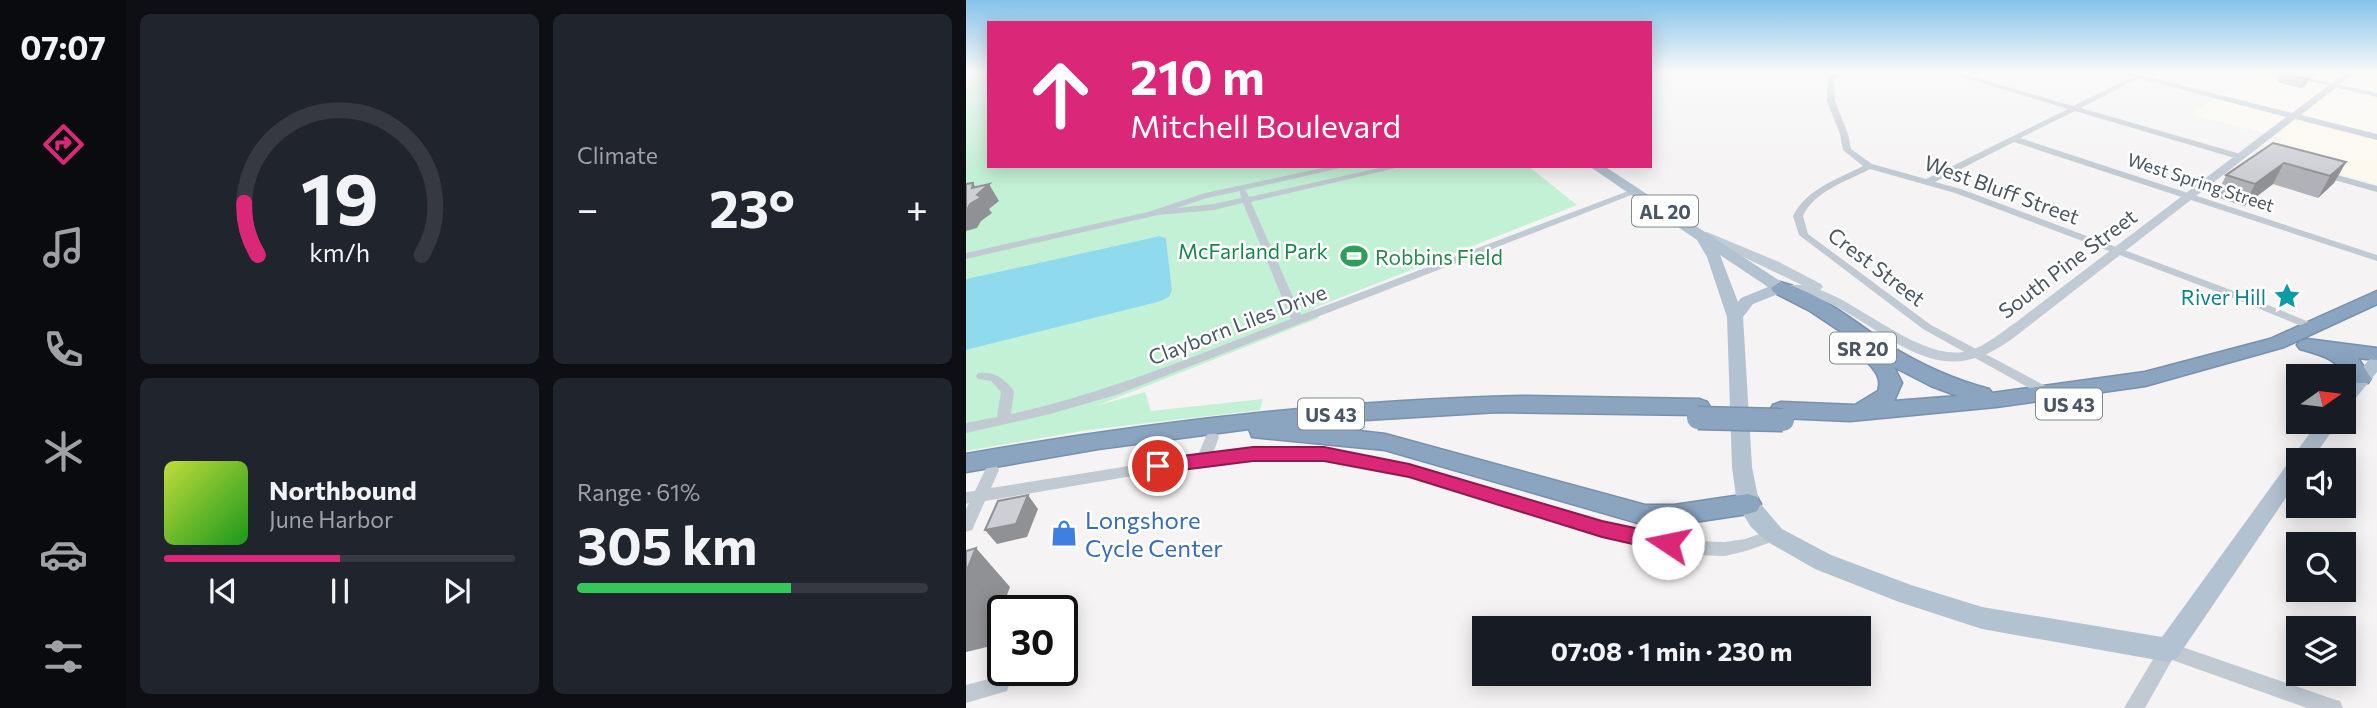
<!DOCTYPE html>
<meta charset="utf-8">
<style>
:root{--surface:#171b24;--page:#20242c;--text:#f1f3f6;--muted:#9ea1a6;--line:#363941;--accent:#db2777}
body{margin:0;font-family:Commissioner,sans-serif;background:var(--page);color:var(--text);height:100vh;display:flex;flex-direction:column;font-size:26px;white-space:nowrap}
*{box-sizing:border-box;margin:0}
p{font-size:23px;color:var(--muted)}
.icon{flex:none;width:38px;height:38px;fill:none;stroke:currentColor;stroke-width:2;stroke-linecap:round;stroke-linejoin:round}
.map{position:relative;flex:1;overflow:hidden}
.side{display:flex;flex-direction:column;gap:14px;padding:14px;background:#0d0f14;width:840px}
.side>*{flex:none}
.top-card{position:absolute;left:21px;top:21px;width:665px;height:147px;border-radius:0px;box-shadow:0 4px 18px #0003;background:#db2777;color:#fff;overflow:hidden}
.needle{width:46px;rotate:76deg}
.fabs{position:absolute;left:1320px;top:364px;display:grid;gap:14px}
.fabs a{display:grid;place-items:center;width:70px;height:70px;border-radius:0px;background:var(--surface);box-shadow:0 4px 18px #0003;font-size:35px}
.speed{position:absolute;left:21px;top:595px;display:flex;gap:14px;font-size:35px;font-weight:700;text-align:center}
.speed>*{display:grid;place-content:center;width:91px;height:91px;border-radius:50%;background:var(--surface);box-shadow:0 4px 18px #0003;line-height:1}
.speed .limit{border:4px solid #111;border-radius:10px;background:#fff;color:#111}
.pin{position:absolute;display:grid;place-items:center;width:60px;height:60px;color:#fff;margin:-30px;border:4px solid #fff;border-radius:50%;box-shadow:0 2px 7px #0007}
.me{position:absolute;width:77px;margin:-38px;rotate:281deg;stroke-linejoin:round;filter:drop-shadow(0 0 5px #0008)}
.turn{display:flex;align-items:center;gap:24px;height:147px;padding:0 28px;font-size:32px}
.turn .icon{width:91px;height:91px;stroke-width:2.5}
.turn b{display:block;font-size:49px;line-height:60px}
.big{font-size:52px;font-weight:700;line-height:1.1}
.side .card{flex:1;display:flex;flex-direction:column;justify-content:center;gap:10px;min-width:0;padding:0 24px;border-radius:10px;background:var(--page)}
.side .dial{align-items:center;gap:0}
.dial svg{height:182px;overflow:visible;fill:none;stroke:var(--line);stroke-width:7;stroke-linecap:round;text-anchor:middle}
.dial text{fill:var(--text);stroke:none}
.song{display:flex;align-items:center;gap:21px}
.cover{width:84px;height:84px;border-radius:10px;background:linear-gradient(135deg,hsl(70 70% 55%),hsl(120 70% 35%))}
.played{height:7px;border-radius:4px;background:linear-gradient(90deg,var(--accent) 50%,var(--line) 50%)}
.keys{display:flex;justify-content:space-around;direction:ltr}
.heat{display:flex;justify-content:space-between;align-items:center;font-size:38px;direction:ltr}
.charge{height:10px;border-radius:5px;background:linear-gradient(90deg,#34c759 61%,var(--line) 0)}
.side .tiles{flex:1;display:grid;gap:14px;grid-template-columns:repeat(2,1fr)}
.trip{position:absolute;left:506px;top:616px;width:399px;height:70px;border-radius:0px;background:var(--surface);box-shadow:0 4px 18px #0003;font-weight:700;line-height:70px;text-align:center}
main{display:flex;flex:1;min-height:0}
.tabs{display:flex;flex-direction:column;width:126px;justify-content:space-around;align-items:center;background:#090b0e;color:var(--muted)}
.tabs .icon{width:49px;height:49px}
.tabs .selected{color:var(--accent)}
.tabs b{font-size:32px;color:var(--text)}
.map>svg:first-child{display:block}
</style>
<main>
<nav class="tabs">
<b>07:07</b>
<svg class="icon selected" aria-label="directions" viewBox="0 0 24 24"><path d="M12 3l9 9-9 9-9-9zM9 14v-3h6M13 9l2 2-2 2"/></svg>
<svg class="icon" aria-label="music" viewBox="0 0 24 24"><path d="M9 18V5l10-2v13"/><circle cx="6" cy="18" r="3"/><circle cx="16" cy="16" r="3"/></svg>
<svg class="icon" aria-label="phone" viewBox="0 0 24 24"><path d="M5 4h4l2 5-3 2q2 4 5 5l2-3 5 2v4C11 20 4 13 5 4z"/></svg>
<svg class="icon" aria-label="climate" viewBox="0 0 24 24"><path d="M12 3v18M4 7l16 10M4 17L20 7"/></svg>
<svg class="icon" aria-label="car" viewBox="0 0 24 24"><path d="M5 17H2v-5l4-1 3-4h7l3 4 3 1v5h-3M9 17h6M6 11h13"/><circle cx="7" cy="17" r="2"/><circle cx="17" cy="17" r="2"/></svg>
<svg class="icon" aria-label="filters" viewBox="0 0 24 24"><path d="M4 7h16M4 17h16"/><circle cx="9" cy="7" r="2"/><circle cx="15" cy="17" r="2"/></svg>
</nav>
<section class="side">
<div class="tiles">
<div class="card dial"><svg viewBox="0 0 100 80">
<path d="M14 69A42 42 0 1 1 86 69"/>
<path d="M14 69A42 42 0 0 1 8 46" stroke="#db2777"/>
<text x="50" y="56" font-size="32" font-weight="700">19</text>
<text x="50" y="72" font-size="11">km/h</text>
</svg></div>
<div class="card"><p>Climate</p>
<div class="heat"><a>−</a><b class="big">23°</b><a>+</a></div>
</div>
<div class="card">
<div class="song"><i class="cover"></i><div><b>Northbound</b><p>June Harbor</p></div></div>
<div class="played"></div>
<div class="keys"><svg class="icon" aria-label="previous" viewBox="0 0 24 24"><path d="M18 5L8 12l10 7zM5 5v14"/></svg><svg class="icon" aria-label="pause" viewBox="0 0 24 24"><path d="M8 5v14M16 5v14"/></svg><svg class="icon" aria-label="next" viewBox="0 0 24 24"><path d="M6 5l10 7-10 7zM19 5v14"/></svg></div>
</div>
<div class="card"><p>Range · 61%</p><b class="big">305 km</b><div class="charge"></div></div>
</div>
</section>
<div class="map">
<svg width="1411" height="708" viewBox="0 0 1411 708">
<rect width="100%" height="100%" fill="#f5f3f3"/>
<!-- commercial -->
<path fill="#fdf9ef" d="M1290 73H1411V184L1296 153 1316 138 1224 114Z"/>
<!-- green -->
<path fill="#c3f1d5" d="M0 73H23V166H562L611 205 348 308 353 318 130 406 179 392 185 411 297 399 294 410 122 430 0 451V350L192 302 206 290 200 238 194 236 0 279Z"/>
<!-- water -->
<path fill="#90daee" d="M194 236 200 238 206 290 203 297 192 302 0 350V279Z"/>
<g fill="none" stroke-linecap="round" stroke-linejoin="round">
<!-- highway casing -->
<g stroke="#7690ad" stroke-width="3">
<path id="highway" d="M814 282C853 292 890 323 923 345 955 365 986 379 1023 389L1026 393 1179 372 1304 339 1411 291V304L1318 347 1179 386 1030 407 884 421 815 418 807 415 804 410 807 405 815 402 889 405 912 391C918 374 902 365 893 352L898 347 844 311 807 292 805 288ZM928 367 965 386 992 396 928 401 936 383Z
M1341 339 1411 348V360L1392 358 1405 378 1402 383H1386C1371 359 1360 356 1334 349L1331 345 1334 341Z
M557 396 733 399 741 402 744 407 741 412 733 415 532 412 333 424 419 434 679 505H708L782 494 791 497 795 504 791 511 782 514 708 525H679L419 450 286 437 283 429 132 449 0 472V454C184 422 370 400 557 396Z"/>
</g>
<!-- street -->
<path fill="#c1cad2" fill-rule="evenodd" d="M870 73H877L868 80 869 101 882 134 885 149 906 164 960 179 1102 109 983 73H993L1107 106 1169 76H1173V78L1115 108 1278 155V159H1272L1109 111 1054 138 1411 255V261L1048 142 969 182 995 189 1265 290 1353 326 1355 328 1353 330H1345L1257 294 989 193 904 169C881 181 848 191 837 216L842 234 965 325 1089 391 1091 394 1084 398 1079 397 957 329 833 235 827 216C840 189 872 179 897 166L877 150 874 134 861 101 862 79Z
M1308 73H1320L1411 93V97Z
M366 166H383L278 190 280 191 283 197 422 166H439L285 202 335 315 665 190H671L673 192 150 395 84 414 0 433V423L31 417 35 392 25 381 12 379 10 376 12 373C28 371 38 378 48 391L45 414C142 393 233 354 325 319L277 203 248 210 192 215 0 259V253L182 212 239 193ZM274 191 275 198 248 204 211 208 241 198Z
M1357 171 1411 186V192L1354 176V172Z
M246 432 251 434 253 437 247 453 306 448 358 449 443 466 676 533 727 541 759 542 779 539 808 529 814 531 816 535 814 539 780 551 759 556 727 555 676 545 443 476 358 459 306 458 237 464 19 501 6 530 0 532V509L3 503 0 504V492L9 491 21 466 26 465 31 466 33 470 25 488 232 455 241 434Z
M1202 642 1367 699 1374 701 1377 708H1341L1206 660 1179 708H1158L1196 644Z
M34 676 41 679 43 685 41 691 0 703V685Z"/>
<!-- secondary -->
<path fill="#c1cbd6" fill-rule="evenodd" d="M1152 73H1166L1326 113 1379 73H1388L1335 115 1411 134V140L1329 119 1046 339C968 396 926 330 856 300 841 294 825 295 809 291L807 288 809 285H836L731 235 733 232H741L813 262 855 284 857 287 854 290C896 304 958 363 1002 351 1020 346 1034 333 1049 323L1320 117Z"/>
<!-- primary -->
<path fill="#b3c2d1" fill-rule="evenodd" d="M623 166H638L820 285 822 288 820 291 787 304 777 317 786 467 793 502 816 529 865 555 945 585 1016 607 1196 637 1352 422H1372L1346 460H1332V480L1211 658 1202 662 1016 629 933 602 849 569 800 541 785 527 771 504 766 467 761 317 741 257 731 240ZM754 255 802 287 775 298 772 302Z
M1411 356V372L1384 405 1377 407V387L1405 358Z"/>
<!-- highway -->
<use href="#highway" fill="#8ba5c1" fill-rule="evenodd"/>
<!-- highway-bridge casing -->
<g stroke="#7690ad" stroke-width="25" stroke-linecap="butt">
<path id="highway-bridge" d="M732 418 817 420"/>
</g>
<!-- highway-bridge -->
<use href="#highway-bridge" stroke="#8ba5c1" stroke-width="22"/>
</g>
<!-- wall -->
<path fill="#b0b2b7" d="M1316 73H1355L1350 77 1345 76 1341 83 1336 88 1311 82Z
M1307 143 1380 162 1368 183 1352 198 1307 184 1278 206 1250 197 1260 175Z"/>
<!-- shaded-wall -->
<path fill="#909195" d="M1346 74 1341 83 1336 88 1340 79Z
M1380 162 1368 183 1352 198 1364 176Z
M1318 163 1307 184 1278 206 1289 184Z
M7 183 13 193 23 184 33 201 23 209 26 213 15 221 11 228 0 231V212Z
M62 495 72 509 61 537 31 544 19 530Z
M10 548 44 587 21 647 0 652V572Z"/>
<!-- building -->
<path fill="#cdcfd5" stroke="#909195" stroke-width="2" d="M1315 73H1339L1346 74 1340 79Z
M1307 143 1380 162 1364 176 1318 163 1289 184 1260 175Z
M7 183 6 188 23 184 11 195 16 197 4 204 0 212V184Z
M62 495 50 524 19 530 32 501Z
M10 548 0 572V551Z"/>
<!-- sky -->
<linearGradient id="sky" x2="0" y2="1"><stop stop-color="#85c3ea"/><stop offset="0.42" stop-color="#fafafa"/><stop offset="1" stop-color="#fafafa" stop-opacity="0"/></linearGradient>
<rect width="1411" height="172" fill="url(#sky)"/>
<!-- route -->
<path fill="#db2777" stroke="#8e194d" stroke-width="2" d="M287 447H358L443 464 636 521 702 535 709 537 712 543 709 549 702 552 636 537 443 477 358 461H287L192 473 185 471 183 466 185 461 192 459Z"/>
<!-- icons -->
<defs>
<g id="stadium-bare" transform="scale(2.1)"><path d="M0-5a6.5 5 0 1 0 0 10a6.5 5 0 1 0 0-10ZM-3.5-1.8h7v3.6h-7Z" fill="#2e9e5b" stroke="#fff" stroke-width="2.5" paint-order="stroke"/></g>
<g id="sight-bare" transform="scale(2.1)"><path d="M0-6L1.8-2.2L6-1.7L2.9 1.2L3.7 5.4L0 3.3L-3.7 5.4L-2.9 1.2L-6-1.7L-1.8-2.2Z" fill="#0f9aa8" stroke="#fff" stroke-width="2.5" paint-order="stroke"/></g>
<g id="shop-bare" transform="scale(2.1)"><path d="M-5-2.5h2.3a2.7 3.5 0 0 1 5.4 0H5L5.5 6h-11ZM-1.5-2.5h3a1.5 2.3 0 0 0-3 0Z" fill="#3f7fe0" stroke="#fff" stroke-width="2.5" paint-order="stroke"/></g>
</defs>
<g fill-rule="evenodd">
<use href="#stadium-bare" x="388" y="256"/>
<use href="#sight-bare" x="1321" y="296"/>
<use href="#shop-bare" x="98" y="533"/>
</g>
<g text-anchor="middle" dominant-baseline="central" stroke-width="5" stroke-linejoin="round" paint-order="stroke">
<!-- far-street labels -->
<g font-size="18" fill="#4a5661" stroke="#fff">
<text transform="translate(1235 182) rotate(18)">West Spring Street</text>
</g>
<!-- shield labels -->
<g fill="#fff" stroke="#808990" stroke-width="2">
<rect x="666" y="195.5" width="66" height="31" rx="5"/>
<rect x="864" y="332.5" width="66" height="31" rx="5"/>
<rect x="1070" y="388.5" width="66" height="31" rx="5"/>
<rect x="332" y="398.5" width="66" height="31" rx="5"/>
</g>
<g font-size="19" font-weight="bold" fill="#4a5661">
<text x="699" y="211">AL 20</text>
<text x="897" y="348">SR 20</text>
<text x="1103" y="404">US 43</text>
<text x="365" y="414">US 43</text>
</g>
<!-- street labels -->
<g font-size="21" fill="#4a5661" stroke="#fff">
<text transform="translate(1036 189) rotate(20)">West Bluff Street</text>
<text transform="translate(1101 263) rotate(-37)">South Pine Street</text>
<text transform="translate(911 266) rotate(37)">Crest Street</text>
<text transform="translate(271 324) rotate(-21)">Clayborn Liles Drive</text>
</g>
<!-- park labels -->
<g font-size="21" fill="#17864f" stroke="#fff">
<text x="287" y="250">McFarland Park</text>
</g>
<!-- leisure labels -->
<g font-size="21" fill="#27864d" stroke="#fff" text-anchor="start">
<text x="409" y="256">Robbins Field</text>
</g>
<!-- culture labels -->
<g font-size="21" fill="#0d838f" stroke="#fff" text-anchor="end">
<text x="1300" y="296">River Hill</text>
</g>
<!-- near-shop labels -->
<g font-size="24" fill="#366cbe" stroke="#fff" text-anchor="start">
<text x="119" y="519">Longshore<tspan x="119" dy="28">Cycle Center</tspan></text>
</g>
</g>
</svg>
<div class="fabs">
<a><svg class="needle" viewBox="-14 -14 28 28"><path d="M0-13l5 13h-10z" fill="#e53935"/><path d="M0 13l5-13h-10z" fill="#9ea1a6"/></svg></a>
<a><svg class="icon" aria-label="sound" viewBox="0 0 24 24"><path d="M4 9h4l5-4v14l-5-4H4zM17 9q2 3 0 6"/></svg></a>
<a><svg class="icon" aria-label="search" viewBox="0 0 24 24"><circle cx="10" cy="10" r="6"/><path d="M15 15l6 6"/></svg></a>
<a><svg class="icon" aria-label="layers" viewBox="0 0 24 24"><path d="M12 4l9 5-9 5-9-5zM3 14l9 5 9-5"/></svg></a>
</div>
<div class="speed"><div class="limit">30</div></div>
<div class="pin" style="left:192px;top:466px;background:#d93025"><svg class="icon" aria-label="arrive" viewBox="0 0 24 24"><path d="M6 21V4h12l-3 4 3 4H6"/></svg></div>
<svg class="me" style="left:702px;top:543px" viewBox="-20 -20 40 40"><circle r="19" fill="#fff"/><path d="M0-13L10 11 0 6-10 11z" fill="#db2777"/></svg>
<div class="trip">07:08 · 1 min · 230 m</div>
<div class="top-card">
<div class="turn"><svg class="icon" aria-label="ahead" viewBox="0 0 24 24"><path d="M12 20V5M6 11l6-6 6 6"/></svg><div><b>210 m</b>Mitchell Boulevard</div></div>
</div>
</div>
</main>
